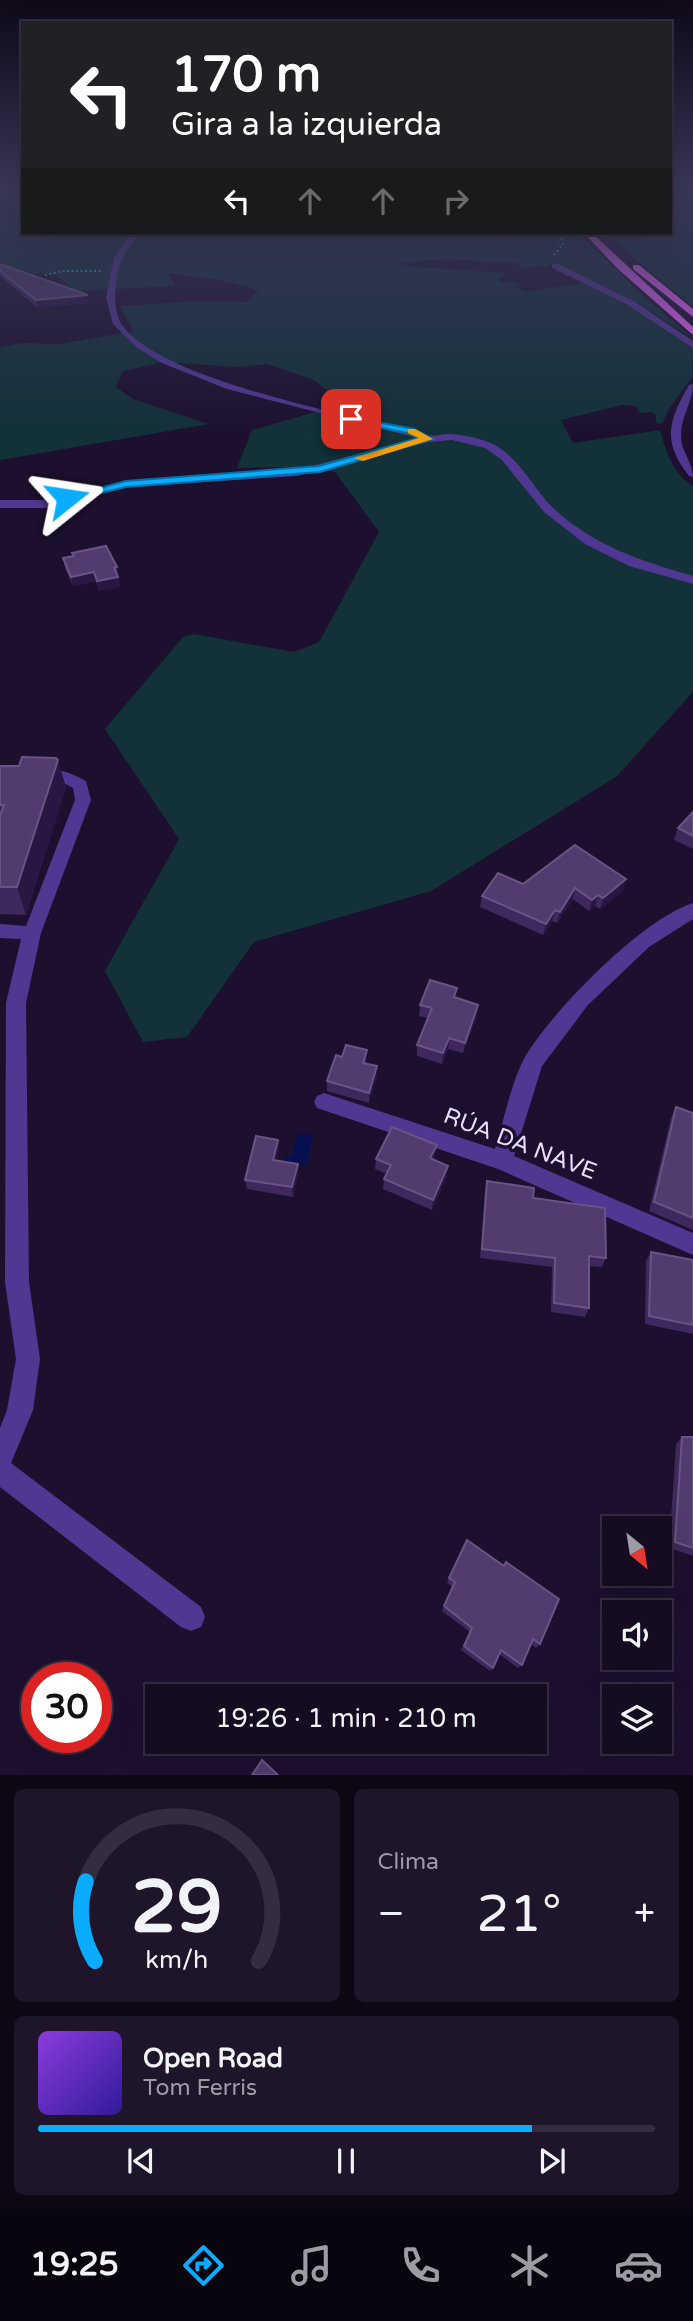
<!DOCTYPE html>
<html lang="es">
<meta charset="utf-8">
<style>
:root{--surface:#150c22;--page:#1e152a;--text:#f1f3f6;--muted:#9d9ba5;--line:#342c40;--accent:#09acff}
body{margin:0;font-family:"Varela Round",sans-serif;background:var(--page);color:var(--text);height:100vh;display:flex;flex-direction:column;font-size:26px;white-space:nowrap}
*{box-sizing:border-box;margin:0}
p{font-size:23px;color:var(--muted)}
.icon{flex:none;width:38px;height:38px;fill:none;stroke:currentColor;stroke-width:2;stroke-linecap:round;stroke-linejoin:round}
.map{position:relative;height:1775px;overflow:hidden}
.details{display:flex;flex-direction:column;gap:14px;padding:14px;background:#0c0713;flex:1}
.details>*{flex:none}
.hud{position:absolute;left:21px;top:21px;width:651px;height:214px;border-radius:0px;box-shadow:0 7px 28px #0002,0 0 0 2px var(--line);background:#202124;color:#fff;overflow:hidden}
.needle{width:46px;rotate:150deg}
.buttons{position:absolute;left:602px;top:1516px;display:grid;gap:14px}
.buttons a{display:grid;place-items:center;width:70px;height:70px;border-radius:0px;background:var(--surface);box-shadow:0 7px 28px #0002,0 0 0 2px var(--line);font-size:35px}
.speed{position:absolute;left:21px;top:1662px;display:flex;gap:14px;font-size:35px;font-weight:700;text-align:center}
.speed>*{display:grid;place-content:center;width:91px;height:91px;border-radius:50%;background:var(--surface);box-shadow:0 7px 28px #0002,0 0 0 2px var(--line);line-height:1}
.speed .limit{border:10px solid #d22;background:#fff;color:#111}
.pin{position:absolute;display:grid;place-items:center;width:60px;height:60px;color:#fff;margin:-30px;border-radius:14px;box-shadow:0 4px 10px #0006}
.me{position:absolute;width:77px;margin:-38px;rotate:75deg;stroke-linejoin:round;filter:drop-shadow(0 0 5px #0008)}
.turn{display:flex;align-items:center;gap:24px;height:147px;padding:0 35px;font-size:32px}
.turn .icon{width:91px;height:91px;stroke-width:2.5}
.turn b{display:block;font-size:49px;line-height:60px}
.lanes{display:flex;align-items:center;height:66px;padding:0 35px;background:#0003;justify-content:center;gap:35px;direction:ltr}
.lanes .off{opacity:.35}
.big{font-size:52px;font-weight:600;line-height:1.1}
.details .widget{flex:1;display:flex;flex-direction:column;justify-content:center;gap:10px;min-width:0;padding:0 24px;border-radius:10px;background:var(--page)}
.details .dial{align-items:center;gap:0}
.dial svg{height:182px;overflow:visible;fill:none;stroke:var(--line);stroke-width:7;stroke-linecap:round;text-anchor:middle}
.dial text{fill:var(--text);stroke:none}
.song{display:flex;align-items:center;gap:21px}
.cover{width:84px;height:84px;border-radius:10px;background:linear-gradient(135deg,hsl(270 70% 55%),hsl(250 70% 35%))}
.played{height:7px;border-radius:4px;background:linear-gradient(90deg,var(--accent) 80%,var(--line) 80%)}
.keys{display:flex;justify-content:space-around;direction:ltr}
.heat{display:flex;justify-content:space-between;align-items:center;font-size:38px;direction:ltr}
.details .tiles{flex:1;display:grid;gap:14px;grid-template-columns:1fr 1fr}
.widget:last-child{grid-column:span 2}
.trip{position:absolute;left:145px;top:1684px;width:402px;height:70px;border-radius:0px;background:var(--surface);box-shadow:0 7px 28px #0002,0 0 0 2px var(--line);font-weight:600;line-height:70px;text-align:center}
.tab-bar{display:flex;height:112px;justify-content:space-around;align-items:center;background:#08050e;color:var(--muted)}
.tab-bar .icon{width:49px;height:49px}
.tab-bar .selected{color:var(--accent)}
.tab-bar b{font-size:32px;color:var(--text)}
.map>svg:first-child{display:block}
</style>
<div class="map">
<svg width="693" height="1775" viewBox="0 0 693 1775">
<rect width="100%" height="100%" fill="#1c102e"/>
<!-- green -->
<path fill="#123139" d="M0 188H23V233H578L646 298 693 338 627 297 551 262 548 266 523 268 516 263 449 259 400 262 403 266 504 273 498 280 504 283 512 281 520 286 516 288 526 292 582 283 631 307 693 348 692 377 669 409 662 424 656 423V415L652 412 640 413 636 406 622 405 561 420 573 443 660 430C667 453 672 473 693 486V692L616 777 431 891 254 942 187 1037 143 1042 105 971 179 839 105 729 183 637 194 634 294 652 319 642 379 532 335 472 298 467 237 468 252 430 329 408 330 393 314 380 267 364 239 367 164 362 123 371 116 387 133 399 209 424 0 460V347L22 343 60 344 133 331 120 306 198 301 247 302 259 290 220 280 167 273 175 286 75 291 57 276 40 272 24 278 0 275Z
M670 188H693V307L604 233H670Z"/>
<!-- water -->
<path fill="#061050" d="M298 1133 313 1135 307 1165 285 1162 286 1156H292Z"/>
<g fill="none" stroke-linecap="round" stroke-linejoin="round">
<!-- path -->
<path stroke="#26adc9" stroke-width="2" stroke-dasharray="2 2.5" stroke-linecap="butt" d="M554 255 563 244 561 233
M45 275 63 271H103"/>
<!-- street -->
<path fill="#503791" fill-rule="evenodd" d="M132 233H141C126 248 118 262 116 283 114 296 115 314 122 325 163 382 358 416 428 435 434 437 442 434 449 434 461 434 484 439 495 445 520 459 532 487 552 507 592 545 641 561 693 576V584L629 566 585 544 544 512 502 460 485 448 452 440 429 442 297 476 126 487 45 508H0V500H45L126 481 297 470 418 438 227 389 162 363 136 347 113 324 106 298 114 257Z
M552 264H558L632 300 693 341V348L626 304 552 268Z
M693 384C693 402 681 416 681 434 680 451 693 462 693 477L689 476C662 442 668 421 689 385Z
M0 767C30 766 59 765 86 781L91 800 41 933 26 1003 29 1282 40 1359 33 1410 11 1463 201 1607 205 1617 201 1627 191 1631 181 1627 0 1487V1428L7 1410 16 1359 5 1282 6 1003 21 939 0 938V924L26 926 75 800 73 788C50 774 25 777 0 777Z
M693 903V919L649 947 588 1005 542 1066 514 1156 693 1233V1255L498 1169 317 1108 314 1102 317 1096 324 1093 495 1149C503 1123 512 1080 525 1057 552 1011 642 919 693 903Z"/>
<!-- primary -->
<path fill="#ea64ff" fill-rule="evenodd" d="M584 233H592L693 327V335L618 269Z
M633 265H639L693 309V317L633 269Z"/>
</g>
<!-- wall -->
<path fill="#3f285d" d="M0 264 88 295 89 303 37 307 0 276Z
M72 553 117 567 120 587 99 591 96 581 73 586 65 568 63 558 73 556Z
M0 766 66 787 26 915 0 914Z
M693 812V849L674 840 678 828Z
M523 884 623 891 600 909 595 906 589 911 573 899 557 923 552 921 543 935 480 907 482 896Z
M456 998 478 1005 477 1016 463 1053 448 1049 442 1064 417 1056V1045L428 1018 419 1016 420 1005Z
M367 1050 366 1063 377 1076 369 1103 327 1091V1081L342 1057Z
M676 1107 693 1113V1230L649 1211 671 1118Z
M278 1140 279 1150 276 1160 298 1173 293 1197 247 1189 245 1180Z
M435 1155 433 1160 447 1176 432 1210 383 1189 384 1179 387 1174 375 1169 376 1159Z
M487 1181 533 1198 606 1258 602 1267 589 1266V1308L585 1317 551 1312 552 1267 480 1258 485 1191Z
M651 1252 693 1260V1334L645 1324 646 1261Z
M682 1437H693V1556L669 1548 676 1444Z
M449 1578 540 1644 536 1648 531 1644 522 1665 518 1668 499 1654 493 1668 490 1671 461 1650 470 1632 442 1611 453 1587 447 1583Z"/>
<!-- shaded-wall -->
<path fill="#291643" d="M88 295 89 303 37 307 36 300Z
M94 572 96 581 73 586 71 577Z
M118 577 120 587 99 591 97 581Z
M58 760 66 787 26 915 17 887Z
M626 879 623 891 600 909 603 898Z
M575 888 573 899 557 923 560 912Z
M598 895 595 906 589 911 592 900Z
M555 910 552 921 543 935 546 924Z
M478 1005 477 1016 463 1053 465 1043Z
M449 1038 448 1049 442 1064 443 1053Z
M377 1066V1076L369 1103V1093Z
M278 1140 279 1150 274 1170 273 1160Z
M437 1145 435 1155 429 1168 430 1158Z
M298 1164V1173L293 1197 292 1187Z
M448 1166 447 1176 432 1210 433 1200Z"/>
<!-- building -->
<path fill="#513b6f" stroke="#695485" stroke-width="2" d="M0 264 88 295 36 300 0 271Z
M106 546 117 567 114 568 118 577 97 581 94 572 71 577 63 558 74 556 72 553Z
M22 757 56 758 58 760 17 887H0V816L4 805H0V766H19Z
M693 812V836L678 828Z
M575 845 626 879 603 898 598 895 592 900 575 888 560 912 555 910 546 924 482 896 498 873 523 884Z
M430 980 457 988 454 997 478 1005 465 1043 449 1038 443 1053 417 1045 432 1008 420 1005Z
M346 1045 367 1050 363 1063 377 1066 369 1093 327 1081 336 1055 342 1057Z
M676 1107 693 1113V1218L654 1202Z
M392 1127 437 1145 430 1158 448 1166 433 1200 384 1179 391 1165 376 1159Z
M256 1136 278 1140 273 1160 298 1164 292 1187 245 1180Z
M487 1181 534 1188 533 1198 605 1208 606 1258 589 1256V1308L554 1303 555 1258 482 1249Z
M651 1252 693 1260V1325L649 1316Z
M682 1437H693V1548L675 1542Z
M467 1540 504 1566 506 1562 559 1599 540 1644 533 1639 522 1665 501 1650 493 1668 464 1646 472 1628 444 1606 455 1582 449 1578Z
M262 1760 278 1775H252Z"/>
<!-- sky -->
<linearGradient id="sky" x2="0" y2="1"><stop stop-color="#0f0919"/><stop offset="0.43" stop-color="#3a3757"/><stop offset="1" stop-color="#3a3757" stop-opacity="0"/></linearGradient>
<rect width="693" height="437" fill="url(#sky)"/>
<!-- route -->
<path fill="#09acff" stroke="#0670a6" stroke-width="2" d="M351 417 414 429 433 439 320 472 126 487 67 501 62 498 126 481 319 466 418 438 408 433 348 422 347 419Z"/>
<!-- slow -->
<path fill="#f59e0b" d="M408 429H415L433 439 363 461 354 458 419 438 408 433Z"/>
<g text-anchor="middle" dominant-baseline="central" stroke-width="7" stroke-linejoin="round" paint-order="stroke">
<!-- near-street labels -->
<g font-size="23" fill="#e9ddff" stroke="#1c102e">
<text transform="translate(520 1144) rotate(21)">RÚA DA NAVE</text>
</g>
</g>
</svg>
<div class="buttons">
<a><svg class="needle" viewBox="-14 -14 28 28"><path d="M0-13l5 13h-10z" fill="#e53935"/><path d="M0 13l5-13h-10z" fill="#9d9ba5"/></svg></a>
<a><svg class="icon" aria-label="sound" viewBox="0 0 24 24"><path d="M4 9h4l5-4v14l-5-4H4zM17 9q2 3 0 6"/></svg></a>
<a><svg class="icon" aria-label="layers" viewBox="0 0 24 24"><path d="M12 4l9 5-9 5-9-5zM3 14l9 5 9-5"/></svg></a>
</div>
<div class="speed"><div class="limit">30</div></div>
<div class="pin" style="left:351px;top:419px;background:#d93025"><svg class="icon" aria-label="arrive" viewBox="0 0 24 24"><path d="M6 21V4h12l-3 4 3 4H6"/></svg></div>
<svg class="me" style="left:67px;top:498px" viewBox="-20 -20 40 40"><path d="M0-17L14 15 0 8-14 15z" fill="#09acff" stroke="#fff" stroke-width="4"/></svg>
<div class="trip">19:26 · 1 min · 210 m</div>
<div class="hud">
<div class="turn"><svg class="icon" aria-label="left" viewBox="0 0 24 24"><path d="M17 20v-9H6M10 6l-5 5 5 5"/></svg><div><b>170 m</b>Gira a la izquierda</div></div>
<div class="lanes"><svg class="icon" aria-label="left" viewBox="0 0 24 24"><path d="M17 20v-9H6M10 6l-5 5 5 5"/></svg><svg class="icon off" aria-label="ahead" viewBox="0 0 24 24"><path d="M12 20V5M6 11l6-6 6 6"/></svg><svg class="icon off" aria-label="ahead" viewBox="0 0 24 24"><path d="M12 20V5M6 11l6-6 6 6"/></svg><svg class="icon off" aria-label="right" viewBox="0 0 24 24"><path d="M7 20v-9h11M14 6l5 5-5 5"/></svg></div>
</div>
</div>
<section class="details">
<div class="tiles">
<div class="widget dial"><svg viewBox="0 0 100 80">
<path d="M14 69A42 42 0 1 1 86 69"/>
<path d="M14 69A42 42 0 0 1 10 34" stroke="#09acff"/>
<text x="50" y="56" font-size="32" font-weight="700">29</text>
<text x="50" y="72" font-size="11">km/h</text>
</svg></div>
<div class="widget"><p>Clima</p>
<div class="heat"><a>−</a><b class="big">21°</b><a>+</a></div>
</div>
<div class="widget">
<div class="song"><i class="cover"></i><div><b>Open Road</b><p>Tom Ferris</p></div></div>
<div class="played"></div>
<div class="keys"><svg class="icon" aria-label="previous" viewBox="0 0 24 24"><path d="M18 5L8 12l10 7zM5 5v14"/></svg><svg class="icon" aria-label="pause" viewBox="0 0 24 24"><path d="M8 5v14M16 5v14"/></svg><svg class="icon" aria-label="next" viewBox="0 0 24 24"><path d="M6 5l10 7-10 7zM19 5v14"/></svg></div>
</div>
</div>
</section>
<nav class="tab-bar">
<b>19:25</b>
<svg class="icon selected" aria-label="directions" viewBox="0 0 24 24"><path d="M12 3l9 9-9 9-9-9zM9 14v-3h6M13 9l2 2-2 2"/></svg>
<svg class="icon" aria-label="music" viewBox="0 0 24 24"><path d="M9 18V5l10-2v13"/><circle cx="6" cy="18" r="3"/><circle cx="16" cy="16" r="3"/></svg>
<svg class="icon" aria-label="phone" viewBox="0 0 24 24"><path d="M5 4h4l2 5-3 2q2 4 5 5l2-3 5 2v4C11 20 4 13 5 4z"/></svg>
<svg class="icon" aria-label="climate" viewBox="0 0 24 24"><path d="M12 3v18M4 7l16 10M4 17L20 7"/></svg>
<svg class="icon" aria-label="car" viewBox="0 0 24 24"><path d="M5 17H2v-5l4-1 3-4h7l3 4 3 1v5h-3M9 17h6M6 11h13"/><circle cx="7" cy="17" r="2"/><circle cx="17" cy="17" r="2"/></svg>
</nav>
